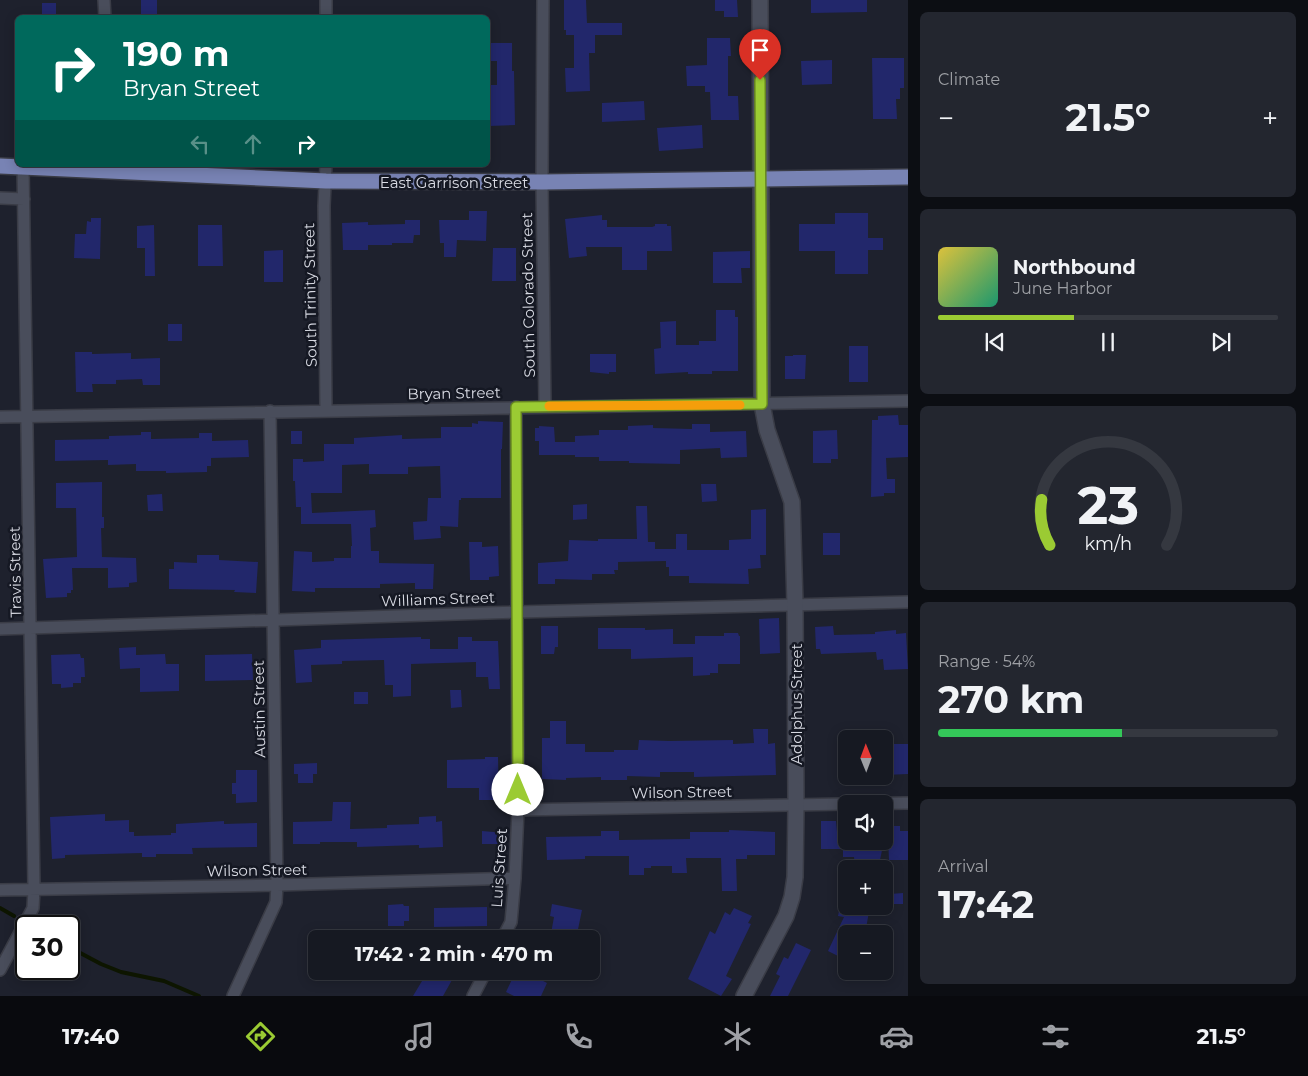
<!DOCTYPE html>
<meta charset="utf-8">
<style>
:root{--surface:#161922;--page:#23262f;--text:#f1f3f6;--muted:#9ea0a5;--line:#353840;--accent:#9bcb33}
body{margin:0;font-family:Montserrat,sans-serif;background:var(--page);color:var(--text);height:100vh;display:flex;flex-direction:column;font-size:19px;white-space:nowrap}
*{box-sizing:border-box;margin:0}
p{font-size:16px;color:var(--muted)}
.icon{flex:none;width:28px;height:28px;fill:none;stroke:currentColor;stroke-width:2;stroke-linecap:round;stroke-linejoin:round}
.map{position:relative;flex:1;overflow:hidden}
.drawer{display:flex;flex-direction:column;gap:12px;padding:12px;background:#0c0e13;width:400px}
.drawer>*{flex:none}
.banner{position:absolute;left:15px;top:15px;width:475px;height:152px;border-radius:8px;box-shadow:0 2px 12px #0003,0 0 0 1px var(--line);background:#00695c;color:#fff;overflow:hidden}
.needle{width:32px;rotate:359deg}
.tools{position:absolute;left:838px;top:730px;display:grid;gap:10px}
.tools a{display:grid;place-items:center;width:55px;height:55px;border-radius:8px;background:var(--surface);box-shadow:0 2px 12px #0003,0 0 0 1px var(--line);font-size:25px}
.speed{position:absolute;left:15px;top:915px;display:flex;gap:10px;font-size:25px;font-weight:700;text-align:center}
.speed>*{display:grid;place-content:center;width:65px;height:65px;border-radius:50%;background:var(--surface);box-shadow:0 2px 12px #0003,0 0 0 1px var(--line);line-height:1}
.speed .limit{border:2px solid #111;border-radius:8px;background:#fff;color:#111}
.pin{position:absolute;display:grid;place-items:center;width:42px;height:42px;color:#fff;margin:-51px -21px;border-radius:50% 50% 50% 0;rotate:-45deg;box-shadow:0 0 5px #0007}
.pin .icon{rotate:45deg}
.me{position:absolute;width:55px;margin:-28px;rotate:0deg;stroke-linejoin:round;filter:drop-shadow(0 0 4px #0008)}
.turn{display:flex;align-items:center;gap:18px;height:105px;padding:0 25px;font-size:22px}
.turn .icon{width:65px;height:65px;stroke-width:2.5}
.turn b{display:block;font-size:35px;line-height:42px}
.lanes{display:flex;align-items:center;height:48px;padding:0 25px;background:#0003;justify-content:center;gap:25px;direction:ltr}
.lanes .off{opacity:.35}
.big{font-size:38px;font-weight:700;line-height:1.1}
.drawer .card{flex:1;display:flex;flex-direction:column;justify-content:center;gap:8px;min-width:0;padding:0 18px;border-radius:8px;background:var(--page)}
.drawer .dial{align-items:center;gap:0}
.dial svg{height:130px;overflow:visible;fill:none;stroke:var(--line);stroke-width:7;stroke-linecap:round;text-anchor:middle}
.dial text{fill:var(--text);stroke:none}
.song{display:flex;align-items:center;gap:15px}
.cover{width:60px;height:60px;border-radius:8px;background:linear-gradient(135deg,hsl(50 70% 55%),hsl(160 70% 35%))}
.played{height:5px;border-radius:2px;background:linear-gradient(90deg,var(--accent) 40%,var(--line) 40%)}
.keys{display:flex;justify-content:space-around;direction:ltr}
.heat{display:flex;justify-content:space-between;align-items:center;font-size:28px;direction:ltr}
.charge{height:8px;border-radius:4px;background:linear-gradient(90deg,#34c759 54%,var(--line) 0)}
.trip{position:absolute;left:308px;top:930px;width:292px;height:50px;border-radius:8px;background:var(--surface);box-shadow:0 2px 12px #0003,0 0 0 1px var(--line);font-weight:700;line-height:50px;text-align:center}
.tab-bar{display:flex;height:80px;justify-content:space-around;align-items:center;background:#090a0e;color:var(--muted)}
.tab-bar .icon{width:35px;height:35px}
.tab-bar .active{color:var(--accent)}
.tab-bar b{font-size:22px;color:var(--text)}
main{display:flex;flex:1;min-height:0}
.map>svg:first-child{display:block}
</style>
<main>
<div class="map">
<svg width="908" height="996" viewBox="0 0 908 996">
<rect width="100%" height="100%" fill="#1e212d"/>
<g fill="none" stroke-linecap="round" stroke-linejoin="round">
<!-- stream -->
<path stroke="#0d1500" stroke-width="4" d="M0 908 14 916
M69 947 101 964 121 972 164 981 199 996"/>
</g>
<!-- building -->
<path fill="#22276b" d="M141 0H157V18H141Z
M564 0H586L587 23H622V35H595V53H589L590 91 566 92 565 68H574V35H566V30H564Z
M715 0H737L738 17H724V11H715Z
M811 0H867V12L811 13Z
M42 3H56V18H42Z
M707 38H730L731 56H728V96H738L739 120H711L710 92H705V86H687L686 66 707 65Z
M488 43H512V71H514L515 125 489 126V85H497V61H488Z
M872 58H904V88H900V99H896L897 119H873Z
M832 60V84L802 85 801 61Z
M644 101 645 120 602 122V103Z
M702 125 703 148 659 151 657 128Z
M469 211H487L486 241 457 240 456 257H444V243H440L439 220H469Z
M835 213H868V238H883V250H868V274H835V251H799V224H835Z
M602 215V220H607V227H652L655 226V224H667V226H671L672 251H647V270H622V247H586L587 256 569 258 565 219Z
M91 218H101L100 259 74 258 75 234H86L87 221 91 222Z
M405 220H420V235H414L413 243H392V245H368V250H343L342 223 368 222V225L405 224Z
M154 225 155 276H145V248H137V226Z
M198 225H222L223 266H198Z
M493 248H516V281H492Z
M283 250V282H264V251Z
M750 251V268H741L742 283H713V252Z
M716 310H735V317H738V371H712V374H688V372L655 374 654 349 661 348 660 322 676 321V345H699V341H716Z
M168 324H182V341H168Z
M849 346H868V382H849Z
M75 352H92V354L131 353V359L160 358V385H143L142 379 116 380V384H92L93 392H76Z
M590 354H616V372H609V374L590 372Z
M793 355H806L805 379H785V356H793Z
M898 415 899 425H908V457L886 458 887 479H895V493H884V496L871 497 872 420H878V416Z
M478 421 503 422 502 449H501V498H461V500H459L458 527 440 526 441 538 414 540 413 522 427 521 428 498H441L440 466 408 467V474H369V464L342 465V493H311L312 513 375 510 376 527 370 528 371 551H379V563L434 564 433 589H415V583L380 584V588H315V592L292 591 294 551 312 552V562L334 561V558H351V546H352L351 524H301V507H296L295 481H293V459H303V462L324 461V444H354V438L402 435V439L441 438V427H472V423L478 424Z
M692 424H710V432L746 431 747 457 721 458 720 448 680 450V464L629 463V461H599V457H575V455H539V441H535V428H539V426L554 427 555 442H575V436L599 435V430H628V426L653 425V428L692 429Z
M837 430 838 459H831V463H813V431Z
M291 431H302V444H291Z
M141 432H151V439L199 438V433H212V441L248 440 249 457 211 458V466H207V472L166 473V471H136V464L108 465V460L55 461V440L109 439V436L141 435Z
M102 482V517H104V528H101L102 557 136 558 137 582 129 583V587L108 588V568H72L73 590H71V593H67V597L46 598 43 559 77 557 76 508H56V483Z
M701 484H716L717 501 702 502Z
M162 494 163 511H148L147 495Z
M587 504V519L573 520V505Z
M636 506H647L648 542H655V549H676V534H687V550H729V540L751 539V510L766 509V555H760L761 568 748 569 749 584 689 583V576H669V567H666V561L618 562V570H614L615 574H592V580L555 579V584H538V563L568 561 569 540 598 541V539H637Z
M823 533H840V555H823Z
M469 542H482V547L498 546 499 576 489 577V580H470Z
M197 555H219V560L258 562 256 593 234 592 235 590 169 589V569H174V562L197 563Z
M779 618 780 653 760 654 759 619Z
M541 626H558V647H555L554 654H541Z
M833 626 834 635 875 634V632L896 630V634L906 633 908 669 884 670 883 659 877 660 876 652 821 654 820 649H816L815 627Z
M598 628H645V630L673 629V644H695V636H724V633H738L739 636H740V664H718V673H710V675L693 676V657L631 659V649H598Z
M421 637V639H430V649H458V637H472V641H498L500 689H489L488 677H476V662L411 664V696L393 697V685H385L384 660 342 661V664L311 665 312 682 296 683 294 650 321 648V640Z
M136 647V655L165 654 166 664H179V691L140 692V668L120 669 119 648Z
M80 654 81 658H84L85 677H81V683H73V687L61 688V684H52L51 655Z
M252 654 253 680 205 681V655Z
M450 690H461L462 707 451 708Z
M354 692H368V704H354Z
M550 721H566V744H585V752H614V750H638L639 740 669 741 733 740V744L754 743 753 729H768V744L775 743 776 775 694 777V772H660V777L627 776V780H601V777L566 778V780L542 779V738H550Z
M884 744H908V774L884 775Z
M485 757H498L499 800H479V788H447V760L485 759Z
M317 763V774H313V783H298V774H294V764Z
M236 770H257V802L236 803V794H232V783H236Z
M333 802H351L350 829 387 828V825L419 824V817L436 816V822L442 821 443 847 419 848V845L357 847V842H320V844H293V822L332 821Z
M105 814V821L129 820V832H134V836L171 835V833H176V824L224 821V824L257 823V847L192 848 193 854H156V857H142V853L65 855V858L52 859 50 817Z
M821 821H836L837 832H846V841H884L880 860 867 861V869H855L854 857H843V849H821Z
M884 826H900V831H908V860H889L888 837H884Z
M729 830 775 832V855H747V859H736L737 891H722L721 858H686L687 873H672V866H651V868H644V875H629V856H585V859L547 860 546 837 601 836V831H619V840L690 839V832H729Z
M482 831 505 833V844H482Z
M903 893V904H890V894Z
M403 904 404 906H409V921H404V926H388V905Z
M552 904 582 910 576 939H550L554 917 550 916Z
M840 906H870L865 934H846V960L828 951 844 917 838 916Z
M487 907V926L434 927V908Z
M734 908 752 916 748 923 751 924 726 976 732 979 721 996 688 979 710 931 715 934 725 912 730 915Z
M796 943 811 950 788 996H770L780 976 776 974 784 957 788 959Z
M428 971H457L443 996H413Z
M516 971H524L547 983 541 996H514L506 992Z"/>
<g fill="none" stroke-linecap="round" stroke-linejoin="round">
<!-- street casing -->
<g stroke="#3a3c46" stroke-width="14">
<path id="street" d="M104 0 105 18
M326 0V18
M543 0 542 182 545 407
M0 198 24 199
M326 410 324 206 326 165
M0 417 908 401
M0 629 518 612 908 602
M850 804 908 803
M518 810 846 804
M0 890 277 885 515 878
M502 939 511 922 515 878 518 810 516 407
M0 970 33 908 34 889 23 166
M233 996 276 902 277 885 270 411
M473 996 486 971"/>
</g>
<!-- secondary casing -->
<g stroke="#3a3c46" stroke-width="18">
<path id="secondary" d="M744 996 786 916 792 897 795 877 796 805 795 604 792 502 767 430 762 404 760 0"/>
</g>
<!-- primary casing -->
<g stroke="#3a3c46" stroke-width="18">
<path id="primary" d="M0 166 326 181 542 182 908 177"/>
</g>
<!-- street -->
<use href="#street" stroke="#494d5b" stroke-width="11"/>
<!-- secondary -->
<use href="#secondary" stroke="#494d5b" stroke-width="15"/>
<!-- primary -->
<use href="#primary" stroke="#7883b4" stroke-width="15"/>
</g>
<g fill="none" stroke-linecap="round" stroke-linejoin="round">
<!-- route casing -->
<g stroke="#658421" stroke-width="12">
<path id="route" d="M518 790 516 407 762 404 760 80"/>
</g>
<!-- route -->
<use href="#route" stroke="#9bcb33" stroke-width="9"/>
<!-- slow -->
<path stroke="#f59e0b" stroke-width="9" d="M549 406 740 405"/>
</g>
<g text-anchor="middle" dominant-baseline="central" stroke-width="5" stroke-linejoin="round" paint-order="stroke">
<!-- street labels -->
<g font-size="15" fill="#d8dae3" stroke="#151823">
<text x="454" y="182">East Garrison Street</text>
<text transform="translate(310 295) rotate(-91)">South Trinity Street</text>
<text transform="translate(528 295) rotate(-91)">South Colorado Street</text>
<text transform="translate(454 393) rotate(-1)">Bryan Street</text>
<text transform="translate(15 572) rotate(-91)">Travis Street</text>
<text transform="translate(438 599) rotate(-2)">Williams Street</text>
<text transform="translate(796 704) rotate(-90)">Adolphus Street</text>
<text transform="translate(259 709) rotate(-91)">Austin Street</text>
<text transform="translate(682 792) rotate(-1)">Wilson Street</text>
<text transform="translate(499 868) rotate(-86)">Luis Street</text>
<text transform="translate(257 870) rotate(-1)">Wilson Street</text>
</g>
</g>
</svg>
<div class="tools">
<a><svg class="needle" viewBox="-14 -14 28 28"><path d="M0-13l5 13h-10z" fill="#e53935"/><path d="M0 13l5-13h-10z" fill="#9ea0a5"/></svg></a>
<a><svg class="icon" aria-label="sound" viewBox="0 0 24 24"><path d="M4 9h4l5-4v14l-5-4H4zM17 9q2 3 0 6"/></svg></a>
<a>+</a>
<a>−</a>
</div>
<div class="speed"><div class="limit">30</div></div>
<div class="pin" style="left:760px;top:80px;background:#d93025"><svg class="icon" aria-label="arrive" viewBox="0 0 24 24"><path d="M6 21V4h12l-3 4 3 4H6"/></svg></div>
<svg class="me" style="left:518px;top:790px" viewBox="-20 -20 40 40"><circle r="19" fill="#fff"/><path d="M0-13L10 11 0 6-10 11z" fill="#9bcb33"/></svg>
<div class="trip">17:42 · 2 min · 470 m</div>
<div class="banner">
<div class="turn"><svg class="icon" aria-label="right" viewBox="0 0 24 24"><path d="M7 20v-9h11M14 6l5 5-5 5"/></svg><div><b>190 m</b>Bryan Street</div></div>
<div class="lanes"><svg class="icon off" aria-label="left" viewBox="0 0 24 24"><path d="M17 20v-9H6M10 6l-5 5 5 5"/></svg><svg class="icon off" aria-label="ahead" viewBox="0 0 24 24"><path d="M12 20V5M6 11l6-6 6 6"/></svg><svg class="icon" aria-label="right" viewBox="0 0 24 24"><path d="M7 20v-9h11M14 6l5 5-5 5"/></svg></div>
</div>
</div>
<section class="drawer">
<div class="card"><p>Climate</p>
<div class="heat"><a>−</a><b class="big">21.5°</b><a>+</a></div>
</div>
<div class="card">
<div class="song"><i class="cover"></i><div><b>Northbound</b><p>June Harbor</p></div></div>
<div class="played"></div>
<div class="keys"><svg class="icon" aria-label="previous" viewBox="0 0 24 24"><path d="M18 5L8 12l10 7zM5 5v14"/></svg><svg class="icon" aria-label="pause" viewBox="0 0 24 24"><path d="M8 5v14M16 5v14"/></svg><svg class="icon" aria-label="next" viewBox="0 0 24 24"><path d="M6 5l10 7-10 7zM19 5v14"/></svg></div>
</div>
<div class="card dial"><svg viewBox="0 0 100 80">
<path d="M14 69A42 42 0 1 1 86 69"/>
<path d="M14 69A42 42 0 0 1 9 41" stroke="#9bcb33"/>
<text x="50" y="56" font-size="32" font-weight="700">23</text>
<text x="50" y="72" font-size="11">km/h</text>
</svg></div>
<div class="card"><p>Range · 54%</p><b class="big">270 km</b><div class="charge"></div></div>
<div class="card"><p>Arrival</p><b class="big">17:42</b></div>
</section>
</main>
<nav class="tab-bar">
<b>17:40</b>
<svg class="icon active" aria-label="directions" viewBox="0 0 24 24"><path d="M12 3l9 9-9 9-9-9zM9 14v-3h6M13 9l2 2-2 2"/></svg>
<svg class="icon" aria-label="music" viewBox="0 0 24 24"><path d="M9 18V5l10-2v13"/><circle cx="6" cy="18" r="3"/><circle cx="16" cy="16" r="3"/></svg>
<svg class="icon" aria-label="phone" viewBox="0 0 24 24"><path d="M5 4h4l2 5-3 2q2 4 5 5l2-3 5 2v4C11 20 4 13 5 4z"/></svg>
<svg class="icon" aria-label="climate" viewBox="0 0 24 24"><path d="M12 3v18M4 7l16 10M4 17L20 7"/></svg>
<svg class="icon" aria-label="car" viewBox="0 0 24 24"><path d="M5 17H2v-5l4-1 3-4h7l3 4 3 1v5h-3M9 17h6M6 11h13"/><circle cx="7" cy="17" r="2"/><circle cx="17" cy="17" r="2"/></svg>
<svg class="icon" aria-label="filters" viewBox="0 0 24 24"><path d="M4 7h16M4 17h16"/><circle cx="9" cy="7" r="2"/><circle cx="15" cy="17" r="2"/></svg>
<b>21.5°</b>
</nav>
